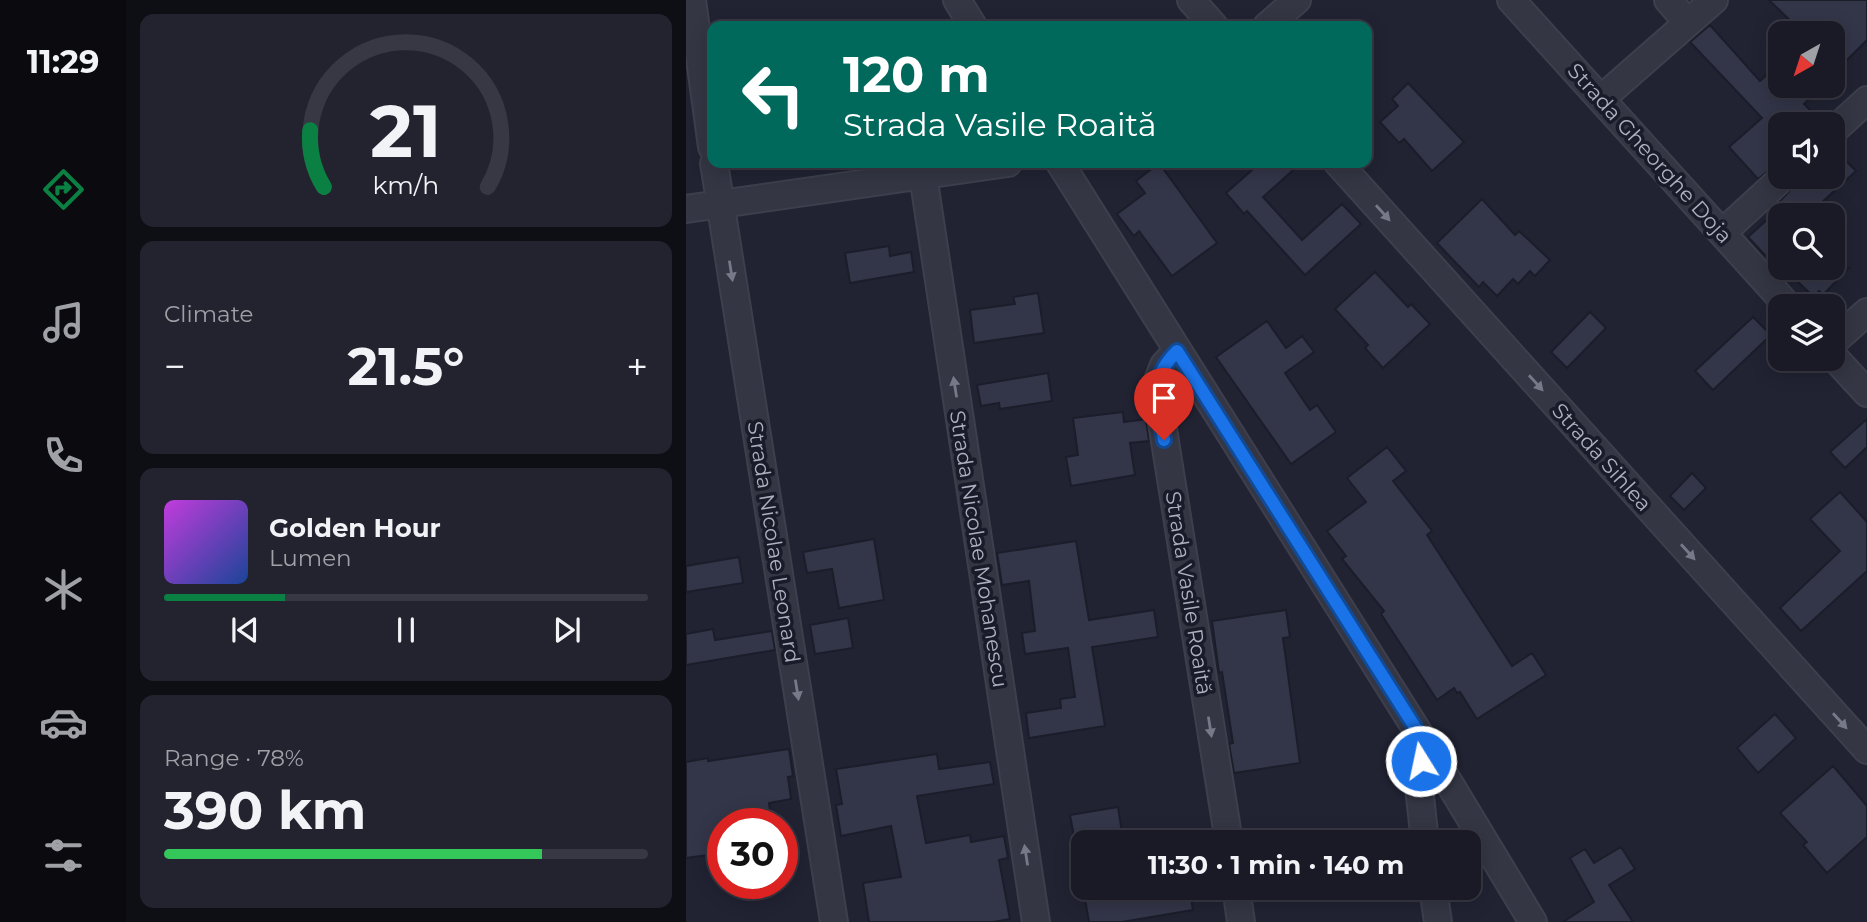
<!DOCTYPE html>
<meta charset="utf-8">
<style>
:root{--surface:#191a26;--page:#22232e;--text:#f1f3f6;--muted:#9fa1a7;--line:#373843;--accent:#0b8043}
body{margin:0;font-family:Montserrat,sans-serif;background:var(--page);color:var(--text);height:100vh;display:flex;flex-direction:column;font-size:26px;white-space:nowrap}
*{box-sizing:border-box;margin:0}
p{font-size:23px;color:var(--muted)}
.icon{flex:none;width:38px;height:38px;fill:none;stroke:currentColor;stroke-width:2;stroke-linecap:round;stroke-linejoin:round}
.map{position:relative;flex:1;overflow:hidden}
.drawer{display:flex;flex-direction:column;gap:14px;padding:14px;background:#0e0e15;width:560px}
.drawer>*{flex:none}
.top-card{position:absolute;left:21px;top:21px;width:665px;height:147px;border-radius:14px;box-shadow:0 4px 18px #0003,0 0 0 2px var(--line);background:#00695c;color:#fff;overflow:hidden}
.needle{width:46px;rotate:219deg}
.tools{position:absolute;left:1082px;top:21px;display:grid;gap:14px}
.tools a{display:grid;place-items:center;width:77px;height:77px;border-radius:14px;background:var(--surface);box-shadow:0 4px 18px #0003,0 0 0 2px var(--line);font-size:35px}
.speed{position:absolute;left:21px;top:808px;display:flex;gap:14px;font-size:35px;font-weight:700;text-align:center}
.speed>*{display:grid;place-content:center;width:91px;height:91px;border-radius:50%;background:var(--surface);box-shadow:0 4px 18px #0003,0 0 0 2px var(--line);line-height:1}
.speed .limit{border:10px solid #d22;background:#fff;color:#111}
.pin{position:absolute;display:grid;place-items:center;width:60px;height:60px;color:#fff;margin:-72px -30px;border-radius:50% 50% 50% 0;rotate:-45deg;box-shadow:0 0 7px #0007}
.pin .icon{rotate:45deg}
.me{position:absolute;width:77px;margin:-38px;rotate:350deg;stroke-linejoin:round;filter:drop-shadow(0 0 5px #0008)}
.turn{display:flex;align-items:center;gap:24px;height:147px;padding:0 21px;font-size:32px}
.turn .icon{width:91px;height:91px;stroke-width:2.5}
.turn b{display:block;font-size:49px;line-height:60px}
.big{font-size:52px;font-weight:700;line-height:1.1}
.drawer .card{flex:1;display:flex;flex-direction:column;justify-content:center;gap:10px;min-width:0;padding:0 24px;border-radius:14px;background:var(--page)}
.drawer .dial{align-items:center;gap:0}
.dial svg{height:182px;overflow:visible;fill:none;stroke:var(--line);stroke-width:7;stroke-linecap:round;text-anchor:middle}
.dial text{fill:var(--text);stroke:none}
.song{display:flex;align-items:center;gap:21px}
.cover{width:84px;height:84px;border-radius:10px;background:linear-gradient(135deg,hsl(290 70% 55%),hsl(220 70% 35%))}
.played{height:7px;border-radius:4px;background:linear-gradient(90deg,var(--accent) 25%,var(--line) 25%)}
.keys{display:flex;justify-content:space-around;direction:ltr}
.heat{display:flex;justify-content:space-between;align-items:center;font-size:38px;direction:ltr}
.charge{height:10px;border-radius:5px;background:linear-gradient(90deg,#34c759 78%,var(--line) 0)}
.trip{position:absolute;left:385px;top:830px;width:410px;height:70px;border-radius:14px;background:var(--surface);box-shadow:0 4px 18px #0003,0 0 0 2px var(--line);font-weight:700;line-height:70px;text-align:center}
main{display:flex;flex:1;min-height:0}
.dock{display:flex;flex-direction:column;width:126px;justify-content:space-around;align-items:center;background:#0a0a0f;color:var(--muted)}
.dock .icon{width:49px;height:49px}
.dock .active{color:var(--accent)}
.dock b{font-size:32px;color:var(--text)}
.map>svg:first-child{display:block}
</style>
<main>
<nav class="dock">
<b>11:29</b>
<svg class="icon active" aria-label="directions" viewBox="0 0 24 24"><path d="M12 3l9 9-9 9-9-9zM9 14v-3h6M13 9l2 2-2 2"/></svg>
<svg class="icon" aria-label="music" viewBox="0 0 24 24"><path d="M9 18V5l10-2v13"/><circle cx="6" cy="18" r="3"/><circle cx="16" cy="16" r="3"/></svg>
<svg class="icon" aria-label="phone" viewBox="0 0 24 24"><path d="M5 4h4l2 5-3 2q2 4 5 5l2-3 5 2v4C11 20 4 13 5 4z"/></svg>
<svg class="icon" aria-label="climate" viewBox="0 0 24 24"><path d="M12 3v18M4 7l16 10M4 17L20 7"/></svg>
<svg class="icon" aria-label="car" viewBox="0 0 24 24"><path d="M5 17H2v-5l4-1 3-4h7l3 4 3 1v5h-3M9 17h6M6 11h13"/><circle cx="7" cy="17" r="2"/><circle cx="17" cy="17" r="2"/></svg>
<svg class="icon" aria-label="filters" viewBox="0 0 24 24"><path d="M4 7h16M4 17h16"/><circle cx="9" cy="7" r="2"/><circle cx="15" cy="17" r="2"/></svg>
</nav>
<section class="drawer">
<div class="card dial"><svg viewBox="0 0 100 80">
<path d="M14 69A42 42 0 1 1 86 69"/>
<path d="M14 69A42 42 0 0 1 8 44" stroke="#0b8043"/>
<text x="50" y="56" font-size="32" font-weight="700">21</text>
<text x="50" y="72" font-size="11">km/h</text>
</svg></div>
<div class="card"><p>Climate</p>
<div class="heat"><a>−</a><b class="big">21.5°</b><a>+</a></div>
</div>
<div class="card">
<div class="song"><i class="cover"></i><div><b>Golden Hour</b><p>Lumen</p></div></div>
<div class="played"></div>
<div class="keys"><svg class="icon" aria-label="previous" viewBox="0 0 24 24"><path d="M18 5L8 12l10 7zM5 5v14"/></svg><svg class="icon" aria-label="pause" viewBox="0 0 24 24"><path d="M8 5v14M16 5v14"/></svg><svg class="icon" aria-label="next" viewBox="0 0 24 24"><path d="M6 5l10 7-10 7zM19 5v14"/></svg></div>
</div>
<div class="card"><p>Range · 78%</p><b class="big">390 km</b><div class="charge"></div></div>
</section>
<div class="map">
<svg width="1181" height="922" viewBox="0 0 1181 922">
<rect width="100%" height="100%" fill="#212333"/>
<!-- building -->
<path fill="#333649" stroke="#1b1d2a" stroke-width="2" d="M1083 0H1181V40L1146 75V33H1117Z
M1024 25 1074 81 1094 62V86H1136L1118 104 1126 112 1112 124H1094V162L1072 179 1043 147 1076 118 1004 42Z
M722 83 778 142 746 171 718 139 713 143 694 122 712 106 706 99Z
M1146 147 1170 171 1122 215H1105L1093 202 1112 182 1117 188 1129 177H1146Z
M473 163 531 243 486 276 453 231 448 236 431 214 459 193 450 181Z
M574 163H615L577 197 616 240 656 204 675 224 619 275 561 211 558 214 540 193Z
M796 199 829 235 833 231 864 260 849 276 844 271 832 284 827 279 811 296 797 282 793 287 751 243Z
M1094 208V271L1062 237Z
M203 246 204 256 225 252 228 272 164 283 159 253Z
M1097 268H1163L1137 295 1133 291 1128 297Z
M689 272 722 307 725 304 744 324 697 368 679 348 682 345 649 309Z
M352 293 358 333 288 343 284 310 329 304 327 297Z
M904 312 920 328 881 368 865 352Z
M1067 317 1085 335 1027 390 1009 371Z
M581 321 600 348 616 336 628 352 599 373 624 410 631 405 650 432 605 464 530 357Z
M362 373 366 401 314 409 313 403 295 406 291 385Z
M437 412 438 422 460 419 463 441 444 443 449 475 385 486 380 457 392 455 387 418Z
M1181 419V447L1159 468 1144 452Z
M701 447 720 471 707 481 746 531 741 535 826 666 846 653 860 675 791 719 774 692 771 693 768 688 751 700 695 614 698 611 656 559 660 556 641 531 680 502 661 478Z
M1006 473 1020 488 998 510 984 496Z
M1154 492 1181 522V571L1115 631 1094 608 1154 551 1124 519Z
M188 539 198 600 153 608 146 569 121 573 117 552Z
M390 541 403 620 468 610 472 637 406 647 419 726 343 738 340 713 375 708 374 699 389 697 382 648 339 654 336 633 349 631 343 581 316 585 311 553Z
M53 557 57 583 0 592V566Z
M600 610 604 637 597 638 614 763 548 773 543 744 547 743 536 672 533 673 526 621Z
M162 618 167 648 129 654 124 625Z
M27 629 29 640 86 631 89 650 0 665V634Z
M1089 714 1110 738 1072 773 1051 748Z
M103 749 107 776 102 777 105 799 83 803 86 824H37V853L0 858V762L22 758V761Z
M251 754 253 769 304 762 308 784 231 796 240 843 284 835 285 842 318 836 322 858 313 860 324 919 307 922H183L177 883 215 877 205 826 155 836 150 805 156 804 150 769Z
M1147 766 1181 806V837L1141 873 1117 845 1121 842 1094 813Z
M432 807 437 839 419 842H389L384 815Z
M935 847 949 869 923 885 947 922H877L908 902 884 858 899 849 908 863Z
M503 888 507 910 436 922H403L399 899 441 891V893L461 890 462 894Z"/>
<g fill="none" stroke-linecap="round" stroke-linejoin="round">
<!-- street casing -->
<g stroke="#3d3f4d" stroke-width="30">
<path id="street" d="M6 0 26 147
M271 0 287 26
M505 0 528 26
M825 0 1102 306
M982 0 1002 23
M581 26 611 0
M915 99 1028 0
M1146 132 1181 100
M28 163 148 922
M374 163 739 743 847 922
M652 163 1181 750
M237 175 350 922
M0 209 322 163
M1036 233 1097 177
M1146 343 1181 312
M491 351 478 365 470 385 543 842
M1146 355 1181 393
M739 743 732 778 739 842
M550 887 555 922
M747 887 752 922"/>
</g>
<!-- street -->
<use href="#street" stroke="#343644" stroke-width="26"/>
</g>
<!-- one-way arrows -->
<defs><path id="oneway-solid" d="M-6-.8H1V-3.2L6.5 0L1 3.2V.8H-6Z" transform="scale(1.75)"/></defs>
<g fill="#777989">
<use href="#oneway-solid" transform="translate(697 213) rotate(48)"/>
<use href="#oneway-solid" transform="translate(45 271) rotate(81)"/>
<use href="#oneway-solid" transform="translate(850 383) rotate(48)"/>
<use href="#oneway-solid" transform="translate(269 387) rotate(-99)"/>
<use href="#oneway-solid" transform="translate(1002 552) rotate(48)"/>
<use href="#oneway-solid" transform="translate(111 690) rotate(81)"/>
<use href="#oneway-solid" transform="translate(1154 721) rotate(48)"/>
<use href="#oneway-solid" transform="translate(524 727) rotate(81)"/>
<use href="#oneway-solid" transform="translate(340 855) rotate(-99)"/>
</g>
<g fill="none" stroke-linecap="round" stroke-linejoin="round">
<!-- route casing -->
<g stroke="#114b97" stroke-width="18">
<path id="route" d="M478 440C472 400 460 383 491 351L739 743 735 761"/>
</g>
<!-- route -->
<use href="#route" stroke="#1a73e8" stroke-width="12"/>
</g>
<g text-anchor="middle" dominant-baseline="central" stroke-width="7" stroke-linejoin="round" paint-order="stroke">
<!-- street labels -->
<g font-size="21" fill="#aeafc1" stroke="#191b28">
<text transform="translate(964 153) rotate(48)">Strada Gheorghe Doja</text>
<text transform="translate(916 457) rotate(48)">Strada Sihlea</text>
<text transform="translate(88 542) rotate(81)">Strada Nicolae Leonard</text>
<text transform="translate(293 549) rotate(81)">Strada Nicolae Mohanescu</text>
<text transform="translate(503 593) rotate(81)">Strada Vasile Roaită</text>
</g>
</g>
</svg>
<div class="tools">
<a><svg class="needle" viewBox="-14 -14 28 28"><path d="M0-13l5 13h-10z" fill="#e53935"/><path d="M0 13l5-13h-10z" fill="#9fa1a7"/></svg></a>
<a><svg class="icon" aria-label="sound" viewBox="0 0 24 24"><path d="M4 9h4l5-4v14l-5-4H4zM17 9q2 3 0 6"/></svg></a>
<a><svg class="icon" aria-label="search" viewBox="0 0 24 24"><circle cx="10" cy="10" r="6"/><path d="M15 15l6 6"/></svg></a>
<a><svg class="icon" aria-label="layers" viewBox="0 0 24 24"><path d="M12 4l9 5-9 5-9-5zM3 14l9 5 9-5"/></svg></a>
</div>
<div class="speed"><div class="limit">30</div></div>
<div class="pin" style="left:478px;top:440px;background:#d93025"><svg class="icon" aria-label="arrive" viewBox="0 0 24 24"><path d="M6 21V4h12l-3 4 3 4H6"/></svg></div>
<svg class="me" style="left:735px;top:761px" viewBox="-20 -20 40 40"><circle r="17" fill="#1a73e8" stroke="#fff" stroke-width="3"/><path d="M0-11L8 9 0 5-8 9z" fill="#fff"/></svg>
<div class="trip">11:30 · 1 min · 140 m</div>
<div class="top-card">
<div class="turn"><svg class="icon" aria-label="left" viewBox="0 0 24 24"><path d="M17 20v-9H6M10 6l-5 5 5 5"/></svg><div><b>120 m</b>Strada Vasile Roaită</div></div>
</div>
</div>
</main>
